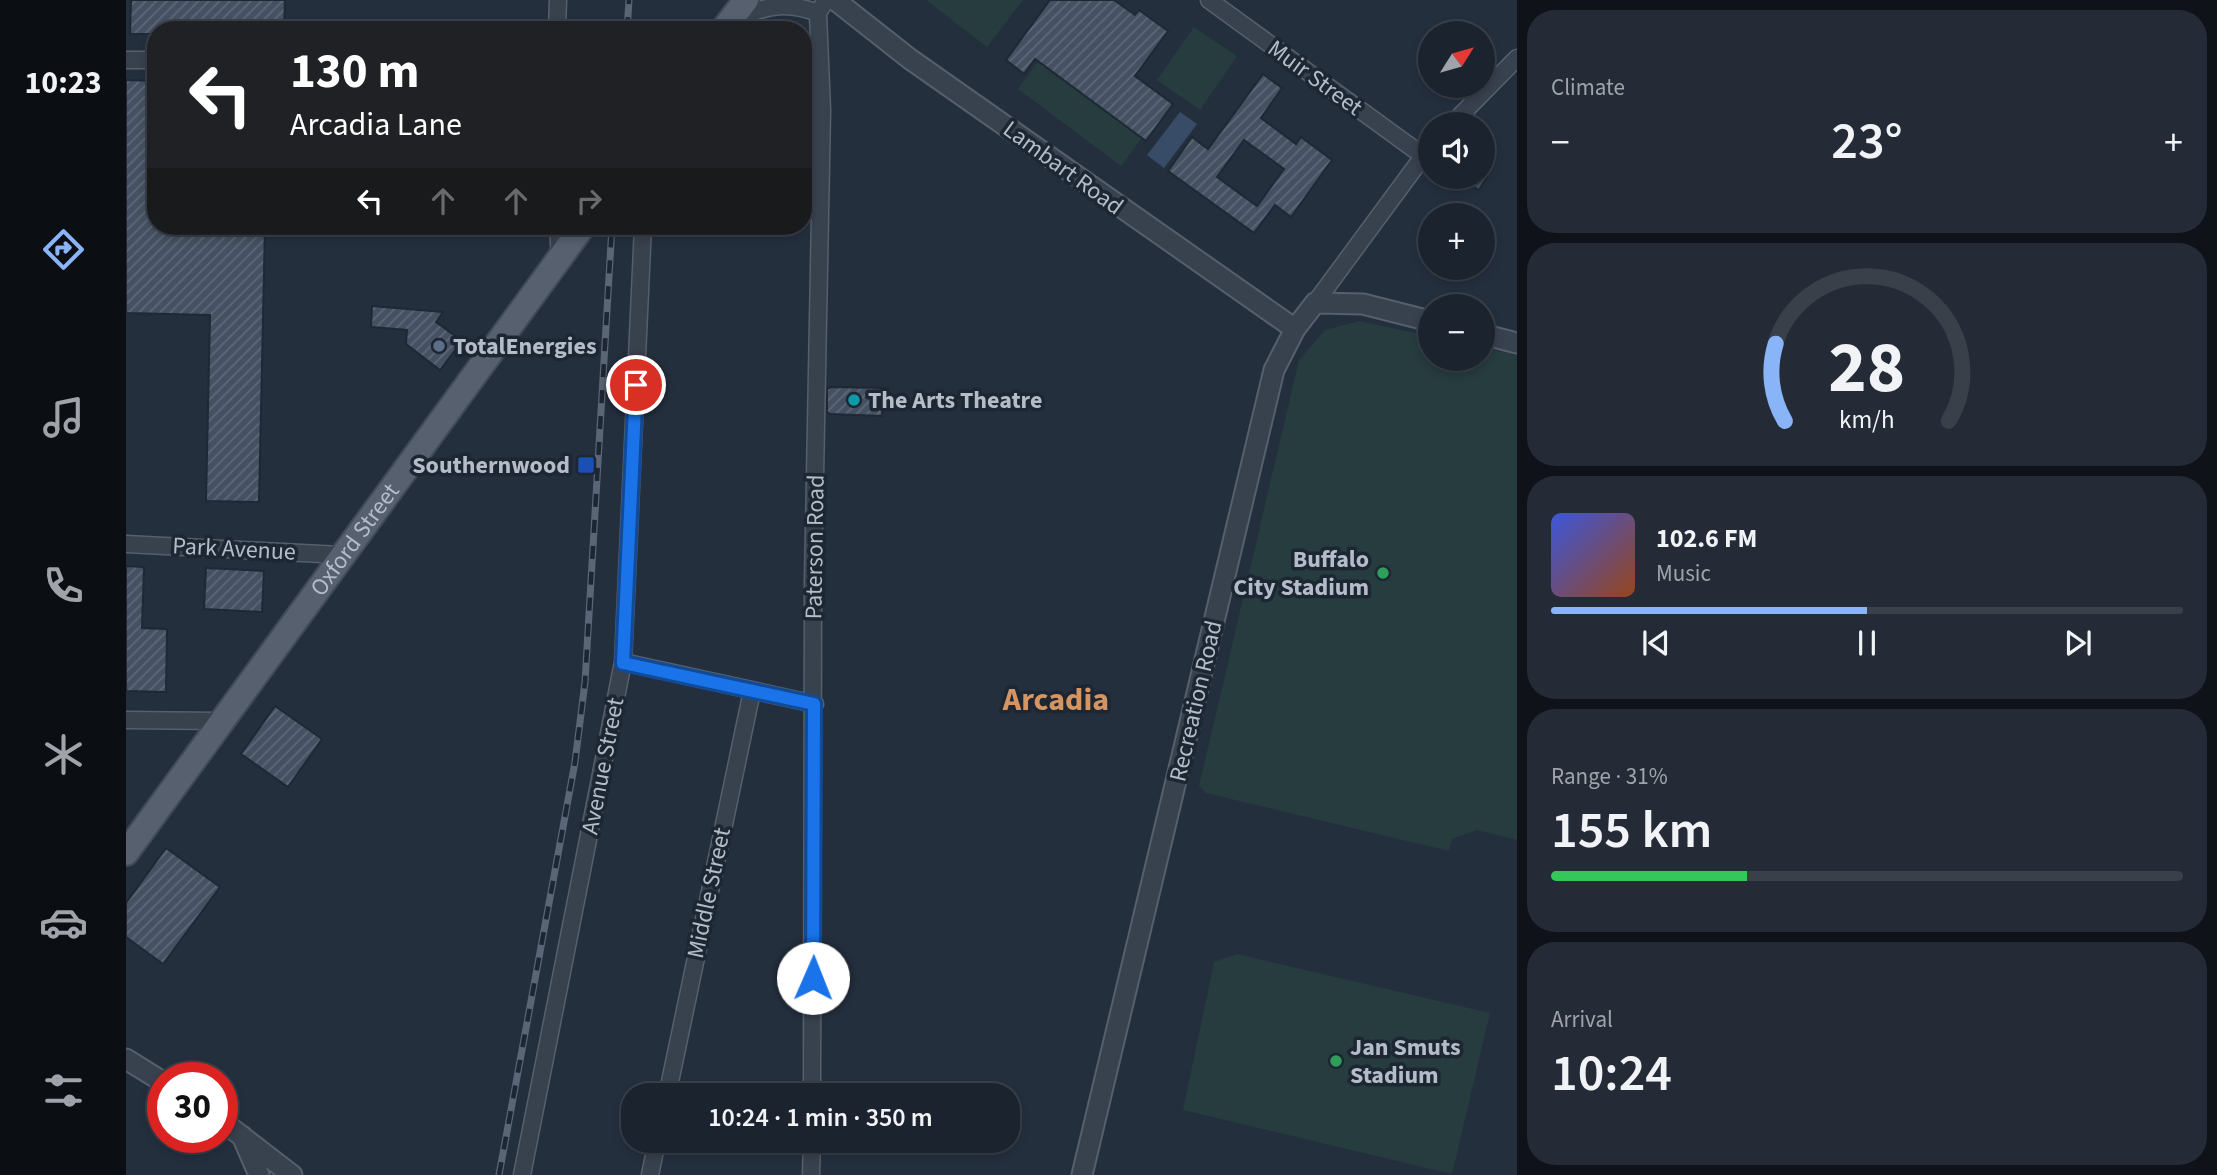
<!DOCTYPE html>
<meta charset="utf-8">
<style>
:root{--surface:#1b232e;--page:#242b36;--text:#f1f3f6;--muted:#a0a4aa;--line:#39404a;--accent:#8ab4f8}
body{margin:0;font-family:"Source Sans 3",sans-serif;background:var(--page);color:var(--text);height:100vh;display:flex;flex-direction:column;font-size:26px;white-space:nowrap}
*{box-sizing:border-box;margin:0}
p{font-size:23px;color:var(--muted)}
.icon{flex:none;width:38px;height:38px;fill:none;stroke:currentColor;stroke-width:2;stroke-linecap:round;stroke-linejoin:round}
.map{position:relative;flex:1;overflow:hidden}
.details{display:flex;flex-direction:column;gap:10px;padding:10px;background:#0f1319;width:700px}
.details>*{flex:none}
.hud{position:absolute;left:21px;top:21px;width:665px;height:214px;border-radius:28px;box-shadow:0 4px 10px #0003,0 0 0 2px var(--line);background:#202124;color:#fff;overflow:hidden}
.needle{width:46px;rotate:53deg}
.tools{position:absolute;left:1292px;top:21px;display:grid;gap:14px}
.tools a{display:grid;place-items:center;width:77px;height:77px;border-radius:50%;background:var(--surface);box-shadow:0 4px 10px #0003,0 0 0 2px var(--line);font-size:35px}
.speed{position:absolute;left:21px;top:1062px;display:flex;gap:14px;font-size:35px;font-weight:700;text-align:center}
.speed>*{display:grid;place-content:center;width:91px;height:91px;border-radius:50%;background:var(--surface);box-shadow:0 4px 10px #0003,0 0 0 2px var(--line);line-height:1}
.speed .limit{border:10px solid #d22;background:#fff;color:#111}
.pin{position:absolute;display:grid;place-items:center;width:60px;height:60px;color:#fff;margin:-30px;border:4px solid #fff;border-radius:50%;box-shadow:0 2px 7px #0007}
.me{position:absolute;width:77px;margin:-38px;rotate:1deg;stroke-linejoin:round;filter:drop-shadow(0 0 5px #0008)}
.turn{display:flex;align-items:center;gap:24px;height:147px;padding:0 28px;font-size:32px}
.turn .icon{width:91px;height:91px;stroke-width:2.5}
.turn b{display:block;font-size:49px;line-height:60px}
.lanes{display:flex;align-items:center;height:66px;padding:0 28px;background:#0003;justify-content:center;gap:35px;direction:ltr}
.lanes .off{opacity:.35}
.big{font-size:52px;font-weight:600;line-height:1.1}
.details .widget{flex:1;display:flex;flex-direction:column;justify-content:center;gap:10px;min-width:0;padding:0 24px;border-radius:28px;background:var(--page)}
.details .dial{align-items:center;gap:0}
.dial svg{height:182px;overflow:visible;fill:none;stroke:var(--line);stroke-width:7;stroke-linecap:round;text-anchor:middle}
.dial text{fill:var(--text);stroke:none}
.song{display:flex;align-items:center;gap:21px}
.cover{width:84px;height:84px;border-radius:10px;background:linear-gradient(135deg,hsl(230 70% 55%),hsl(20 70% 35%))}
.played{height:7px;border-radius:4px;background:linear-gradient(90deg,var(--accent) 50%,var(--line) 50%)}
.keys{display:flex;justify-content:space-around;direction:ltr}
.heat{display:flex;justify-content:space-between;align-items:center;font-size:38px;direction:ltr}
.charge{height:10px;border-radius:5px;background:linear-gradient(90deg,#34c759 31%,var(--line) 0)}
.trip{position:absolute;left:495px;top:1083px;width:399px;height:70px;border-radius:28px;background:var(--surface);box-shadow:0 4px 10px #0003,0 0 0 2px var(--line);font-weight:600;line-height:70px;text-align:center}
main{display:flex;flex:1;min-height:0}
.tab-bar{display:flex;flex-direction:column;width:126px;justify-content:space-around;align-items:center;background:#0b0e12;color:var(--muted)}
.tab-bar .icon{width:49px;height:49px}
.tab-bar .on{color:var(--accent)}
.tab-bar b{font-size:32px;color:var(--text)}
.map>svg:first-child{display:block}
</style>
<main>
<nav class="tab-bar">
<b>10:23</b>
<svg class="icon on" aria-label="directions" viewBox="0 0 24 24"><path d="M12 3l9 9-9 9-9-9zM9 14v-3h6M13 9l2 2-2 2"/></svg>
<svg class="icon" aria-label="music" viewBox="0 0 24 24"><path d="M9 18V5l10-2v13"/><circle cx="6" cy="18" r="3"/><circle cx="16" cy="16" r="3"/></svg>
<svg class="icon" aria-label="phone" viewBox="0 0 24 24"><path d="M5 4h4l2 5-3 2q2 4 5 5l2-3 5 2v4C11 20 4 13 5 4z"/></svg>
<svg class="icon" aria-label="climate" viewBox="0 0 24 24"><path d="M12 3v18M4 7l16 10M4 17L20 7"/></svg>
<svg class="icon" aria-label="car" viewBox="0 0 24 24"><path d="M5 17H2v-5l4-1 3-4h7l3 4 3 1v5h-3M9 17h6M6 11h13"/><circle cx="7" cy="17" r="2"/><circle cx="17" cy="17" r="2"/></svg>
<svg class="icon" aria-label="filters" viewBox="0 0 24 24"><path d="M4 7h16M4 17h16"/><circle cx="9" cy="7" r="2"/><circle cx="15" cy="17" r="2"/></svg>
</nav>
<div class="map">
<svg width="1391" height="1175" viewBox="0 0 1391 1175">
<defs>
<pattern id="building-hatch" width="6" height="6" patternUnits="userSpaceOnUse" patternTransform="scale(1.75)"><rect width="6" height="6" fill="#455162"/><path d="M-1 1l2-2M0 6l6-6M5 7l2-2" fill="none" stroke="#5d6877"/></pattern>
</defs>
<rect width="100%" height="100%" fill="#242f3e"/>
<!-- pitch -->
<path fill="#263c3f" d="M800 0H897L861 47Z
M1068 27 1111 56 1074 110 1031 80Z
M912 61 1016 138 995 166 892 89Z
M1233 321 1304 336V359H1356V348L1391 355V840L1351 830 1326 839 1323 851 1080 793 1073 786 1173 360 1199 330Z
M1111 954 1364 1013 1326 1174 1057 1110 1088 962Z"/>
<!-- water -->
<path fill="#394c67" d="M1054 112 1071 124 1038 168 1021 155Z"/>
<!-- building -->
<path fill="url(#building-hatch)" stroke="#1f2835" stroke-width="2" fill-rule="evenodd" d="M5 0H159L158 30H30V34H4Z
M924 0H988L1009 15 1013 10 1042 31 1009 76 1047 104 1020 141 909 59 898 74 880 60Z
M1137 74 1156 88 1135 118 1170 144 1175 137 1206 160 1165 217 1149 205 1128 233 1042 171 1066 137 1082 149ZM1118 140 1158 169 1131 206 1091 177Z
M0 80 30 81V226H139L133 502 80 501 84 315 0 313Z
M1332 177H1361L1353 190Z
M246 306 317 312 310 322 336 341 314 370 280 344 281 330 245 327Z
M705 387 757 388 756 416 704 414 701 412V389Z
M0 566 18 567 16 628 41 629 40 692 0 691Z
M80 568 138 571 136 612 78 609Z
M149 706 196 739 162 787 115 754Z
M40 848 94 887 37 964 0 937V903Z"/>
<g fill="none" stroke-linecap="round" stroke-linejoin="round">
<!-- minor casing -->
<g stroke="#565f6c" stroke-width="19">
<path id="minor" d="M1083 0 1296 155
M607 18C642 7 657 0 692 13
M431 30 432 0
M0 60H30
M1326 124 1391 58
M432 226 434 260
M1189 303 1304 147
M0 544 215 555
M497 662 689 704
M0 720 94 721
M541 1096 626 691
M686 1096 687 581 696 111 692 13 700 0
M396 1175 497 662 517 226
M524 1175 531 1141
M685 1175 686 1141"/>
</g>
<!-- tertiary casing -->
<g stroke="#565f6c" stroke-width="23">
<path id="tertiary" d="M709 0 784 59 1169 329
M1356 334 1391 343
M0 1059 37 1082
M96 1121 166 1175
M116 1136 133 1175
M956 1175 1148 370 1169 329 1189 303 1237 304 1304 321"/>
</g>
<!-- primary casing -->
<g stroke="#414a57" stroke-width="28">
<g id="primary">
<path d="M597 30 620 0"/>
<path id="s1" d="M0 853 457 226"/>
</g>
</g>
<!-- minor -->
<use href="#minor" stroke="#38414e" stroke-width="16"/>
<!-- tertiary -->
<use href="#tertiary" stroke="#38414e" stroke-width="19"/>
<!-- primary -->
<use href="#primary" stroke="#56606e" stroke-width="24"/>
<!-- rail casing -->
<g stroke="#5a6575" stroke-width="7">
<path id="rail" d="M501 30 503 0
M373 1175 449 762 459 682 486 226"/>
</g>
<!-- rail -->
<use href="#rail" stroke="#1d2633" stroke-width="4.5" stroke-dasharray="13" stroke-linecap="butt"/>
</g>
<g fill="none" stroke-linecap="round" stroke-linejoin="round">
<!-- route casing -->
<g stroke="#114b97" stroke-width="18">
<path id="route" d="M510 385 497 663 688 704 687 978"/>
</g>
<!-- route -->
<use href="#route" stroke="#1a73e8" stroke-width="12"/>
</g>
<!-- markers -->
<circle fill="#5c6f8a" stroke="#1d2633" stroke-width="2.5" cx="313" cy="346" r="7"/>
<circle fill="#0f9aa8" stroke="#1d2633" stroke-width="2.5" cx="728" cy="400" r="7"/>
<rect fill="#1a4fb4" stroke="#1d2633" stroke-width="2.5" x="451" y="456" width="18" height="18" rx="3.5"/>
<g fill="#2e9e5b" stroke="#1d2633" stroke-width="2.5">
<circle cx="1257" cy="573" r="7"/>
<circle cx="1210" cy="1061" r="7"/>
</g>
<g text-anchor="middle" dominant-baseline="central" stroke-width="7" stroke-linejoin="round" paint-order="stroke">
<!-- street labels -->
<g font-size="24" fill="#b4bcc9" stroke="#1d2633">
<text transform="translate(1189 78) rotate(36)">Muir Street</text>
<text transform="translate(937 168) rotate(36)">Lambart Road</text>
<text stroke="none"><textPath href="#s1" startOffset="388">Oxford Street</textPath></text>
<text transform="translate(689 547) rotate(-89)">Paterson Road</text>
<text transform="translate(108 549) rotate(3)">Park Avenue</text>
<text transform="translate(1070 701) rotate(-77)">Recreation Road</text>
<text transform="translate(477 766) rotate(-79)">Avenue Street</text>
<text transform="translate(583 893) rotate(-78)">Middle Street</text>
</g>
<!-- poi labels -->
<g font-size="24" font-weight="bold" fill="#b4bcc9" stroke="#1d2633" text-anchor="start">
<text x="327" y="346">TotalEnergies</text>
<text x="742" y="400">The Arts Theatre</text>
<text x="444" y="465" text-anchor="end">Southernwood</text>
<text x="1243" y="559" text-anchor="end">Buffalo<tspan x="1243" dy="28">City Stadium</tspan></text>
<text x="1224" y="1047">Jan Smuts<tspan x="1224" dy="28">Stadium</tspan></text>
</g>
<!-- district labels -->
<g font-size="32" font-weight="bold" fill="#d59563" stroke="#1d2633">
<text x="930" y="700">Arcadia</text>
</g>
</g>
</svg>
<div class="tools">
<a><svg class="needle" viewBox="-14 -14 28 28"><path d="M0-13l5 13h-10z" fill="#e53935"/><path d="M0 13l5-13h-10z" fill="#a0a4aa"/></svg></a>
<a><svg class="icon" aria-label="sound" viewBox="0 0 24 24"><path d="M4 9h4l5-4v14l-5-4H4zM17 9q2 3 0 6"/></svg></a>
<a>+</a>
<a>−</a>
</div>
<div class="speed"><div class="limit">30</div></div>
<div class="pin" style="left:510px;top:385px;background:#d93025"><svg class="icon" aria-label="arrive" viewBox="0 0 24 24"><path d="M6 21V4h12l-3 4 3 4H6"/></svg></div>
<svg class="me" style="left:687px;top:978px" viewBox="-20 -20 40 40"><circle r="19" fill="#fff"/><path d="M0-13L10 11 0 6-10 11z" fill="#1a73e8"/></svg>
<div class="trip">10:24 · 1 min · 350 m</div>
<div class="hud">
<div class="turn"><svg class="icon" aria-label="left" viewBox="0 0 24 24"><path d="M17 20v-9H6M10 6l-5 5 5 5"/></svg><div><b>130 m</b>Arcadia Lane</div></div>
<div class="lanes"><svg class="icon" aria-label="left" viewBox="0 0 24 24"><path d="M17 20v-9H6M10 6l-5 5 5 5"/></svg><svg class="icon off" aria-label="ahead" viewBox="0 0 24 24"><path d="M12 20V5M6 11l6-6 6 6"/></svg><svg class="icon off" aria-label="ahead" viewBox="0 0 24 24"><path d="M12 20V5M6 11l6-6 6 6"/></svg><svg class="icon off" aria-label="right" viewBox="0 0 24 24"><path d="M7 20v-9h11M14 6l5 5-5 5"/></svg></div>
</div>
</div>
<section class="details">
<div class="widget"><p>Climate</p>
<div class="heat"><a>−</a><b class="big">23°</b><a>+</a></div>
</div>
<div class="widget dial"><svg viewBox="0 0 100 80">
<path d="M14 69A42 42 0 1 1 86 69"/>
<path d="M14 69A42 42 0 0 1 10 35" stroke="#8ab4f8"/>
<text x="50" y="56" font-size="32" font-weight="700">28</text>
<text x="50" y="72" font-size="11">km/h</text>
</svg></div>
<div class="widget">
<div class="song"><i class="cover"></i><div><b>102.6 FM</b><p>Music</p></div></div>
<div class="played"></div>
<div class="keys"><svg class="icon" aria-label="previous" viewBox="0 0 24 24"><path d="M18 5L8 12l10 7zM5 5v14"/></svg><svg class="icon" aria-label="pause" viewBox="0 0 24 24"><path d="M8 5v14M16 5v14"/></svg><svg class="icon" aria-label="next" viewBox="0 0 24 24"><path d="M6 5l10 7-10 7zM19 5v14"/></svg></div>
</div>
<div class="widget"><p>Range · 31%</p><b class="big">155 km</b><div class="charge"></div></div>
<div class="widget"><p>Arrival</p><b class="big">10:24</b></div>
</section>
</main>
